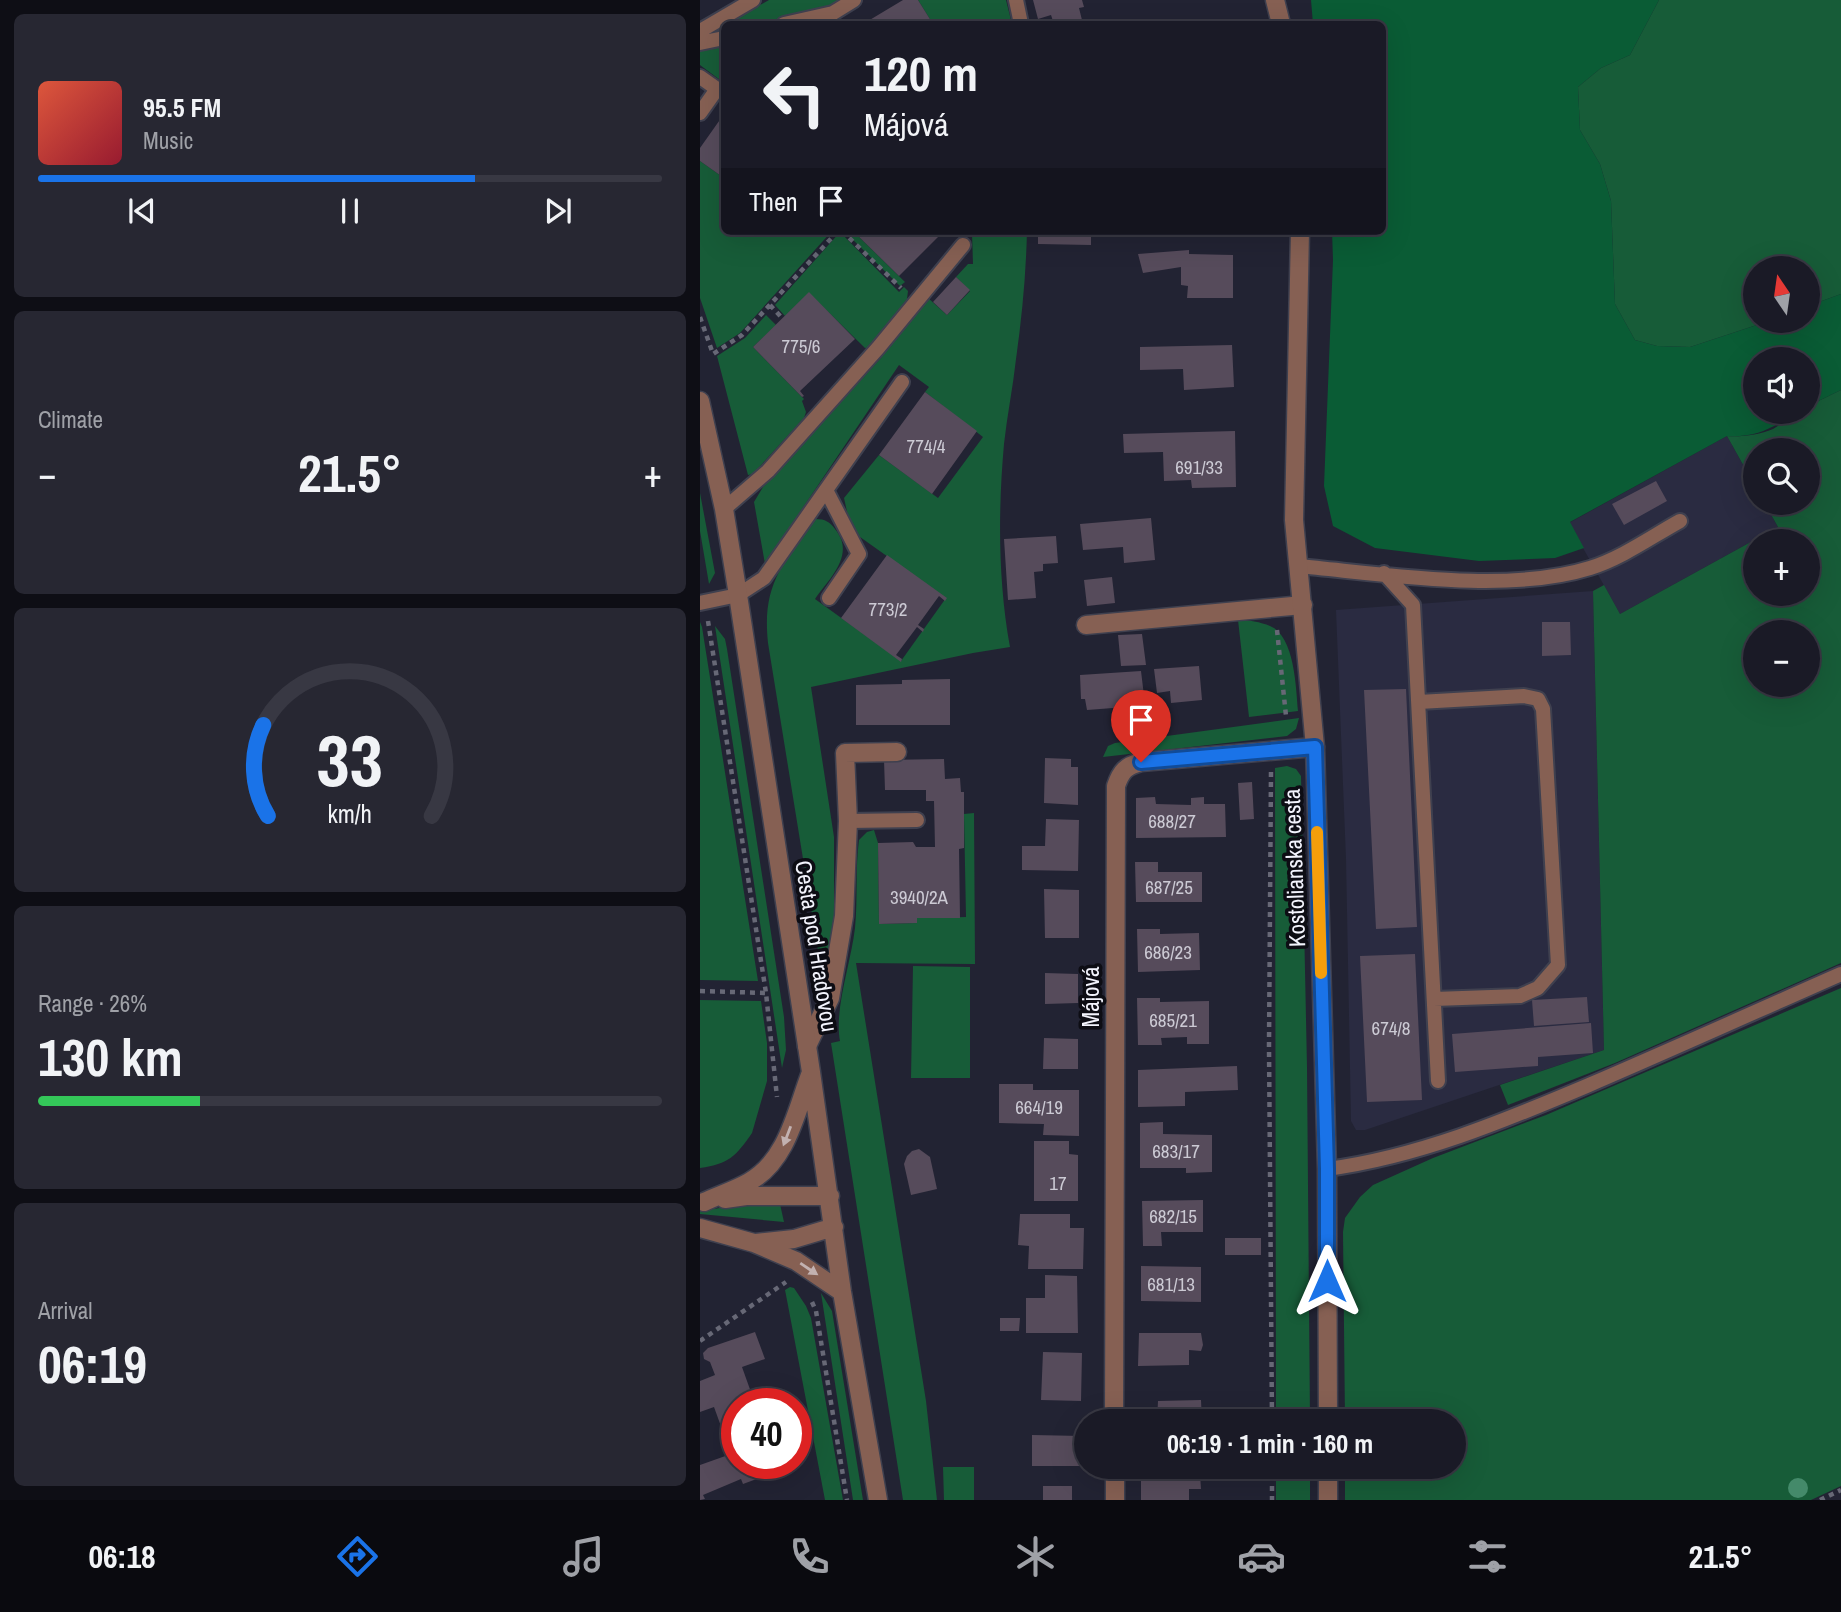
<!DOCTYPE html>
<meta charset="utf-8">
<style>
:root{--surface:#1a1a26;--page:#272732;--text:#f1f3f6;--muted:#9fa1a7;--line:#383843;--accent:#1a73e8}
body{margin:0;font-family:"Archivo Narrow",sans-serif;background:var(--page);color:var(--text);height:100vh;display:flex;flex-direction:column;font-size:26px;white-space:nowrap}
*{box-sizing:border-box;margin:0}
p{font-size:23px;color:var(--muted)}
.icon{flex:none;width:38px;height:38px;fill:none;stroke:currentColor;stroke-width:2;stroke-linecap:round;stroke-linejoin:round}
.map{position:relative;flex:1;overflow:hidden}
.details{display:flex;flex-direction:column;gap:14px;padding:14px;background:#0e0e15;width:700px}
.details>*{flex:none}
.hud{position:absolute;left:21px;top:21px;width:665px;height:214px;border-radius:10px;box-shadow:0 7px 28px #0002,0 0 0 2px var(--line);background:#1a1a26;color:var(--text);overflow:hidden}
.needle{width:46px;rotate:347deg}
.fabs{position:absolute;left:1043px;top:256px;display:grid;gap:14px}
.fabs a{display:grid;place-items:center;width:77px;height:77px;border-radius:50%;background:var(--surface);box-shadow:0 7px 28px #0002,0 0 0 2px var(--line);font-size:35px}
.speed{position:absolute;left:21px;top:1388px;display:flex;gap:14px;font-size:35px;font-weight:700;text-align:center}
.speed>*{display:grid;place-content:center;width:91px;height:91px;border-radius:50%;background:var(--surface);box-shadow:0 7px 28px #0002,0 0 0 2px var(--line);line-height:1}
.speed .limit{border:10px solid #d22;background:#fff;color:#111}
.pin{position:absolute;display:grid;place-items:center;width:60px;height:60px;color:#fff;margin:-72px -30px;border-radius:50% 50% 50% 0;rotate:-45deg;box-shadow:0 0 7px #0007}
.pin .icon{rotate:45deg}
.me{position:absolute;width:77px;margin:-38px;rotate:0deg;stroke-linejoin:round;filter:drop-shadow(0 0 5px #0008)}
.turn{display:flex;align-items:center;gap:24px;height:147px;padding:0 28px;font-size:32px}
.turn .icon{width:91px;height:91px;stroke-width:2.5}
.turn b{display:block;font-size:49px;line-height:60px}
.then{display:flex;align-items:center;height:66px;padding:0 28px;background:#0003;gap:14px;font-size:26px}
.big{font-size:52px;font-weight:700;line-height:1.1}
.details .card{flex:1;display:flex;flex-direction:column;justify-content:center;gap:10px;min-width:0;padding:0 24px;border-radius:10px;background:var(--page)}
.details .dial{align-items:center;gap:0}
.dial svg{height:182px;overflow:visible;fill:none;stroke:var(--line);stroke-width:7;stroke-linecap:round;text-anchor:middle}
.dial text{fill:var(--text);stroke:none}
.song{display:flex;align-items:center;gap:21px}
.cover{width:84px;height:84px;border-radius:10px;background:linear-gradient(135deg,hsl(10 70% 55%),hsl(350 70% 35%))}
.played{height:7px;border-radius:4px;background:linear-gradient(90deg,var(--accent) 70%,var(--line) 70%)}
.keys{display:flex;justify-content:space-around;direction:ltr}
.heat{display:flex;justify-content:space-between;align-items:center;font-size:38px;direction:ltr}
.charge{height:10px;border-radius:5px;background:linear-gradient(90deg,#34c759 26%,var(--line) 0)}
.trip{position:absolute;left:374px;top:1409px;width:392px;height:70px;border-radius:35px;background:var(--surface);box-shadow:0 7px 28px #0002,0 0 0 2px var(--line);font-weight:700;line-height:70px;text-align:center}
.menu{display:flex;height:112px;justify-content:space-around;align-items:center;background:#0a0a0f;color:var(--muted)}
.menu .icon{width:49px;height:49px}
.menu .on{color:var(--accent)}
.menu b{font-size:32px;color:var(--text)}
main{display:flex;flex:1;min-height:0}
.map>svg:first-child{display:block}
</style>
<main>
<section class="details">
<div class="card">
<div class="song"><i class="cover"></i><div><b>95.5 FM</b><p>Music</p></div></div>
<div class="played"></div>
<div class="keys"><svg class="icon" aria-label="previous" viewBox="0 0 24 24"><path d="M18 5L8 12l10 7zM5 5v14"/></svg><svg class="icon" aria-label="pause" viewBox="0 0 24 24"><path d="M8 5v14M16 5v14"/></svg><svg class="icon" aria-label="next" viewBox="0 0 24 24"><path d="M6 5l10 7-10 7zM19 5v14"/></svg></div>
</div>
<div class="card"><p>Climate</p>
<div class="heat"><a>−</a><b class="big">21.5°</b><a>+</a></div>
</div>
<div class="card dial"><svg viewBox="0 0 100 80">
<path d="M14 69A42 42 0 1 1 86 69"/>
<path d="M14 69A42 42 0 0 1 12 29" stroke="#1a73e8"/>
<text x="50" y="56" font-size="32" font-weight="700">33</text>
<text x="50" y="72" font-size="11">km/h</text>
</svg></div>
<div class="card"><p>Range · 26%</p><b class="big">130 km</b><div class="charge"></div></div>
<div class="card"><p>Arrival</p><b class="big">06:19</b></div>
</section>
<div class="map">
<svg width="1141" height="1500" viewBox="0 0 1141 1500">
<rect width="100%" height="100%" fill="#222333"/>
<!-- built -->
<path fill="#2a2b41" d="M1027 436 1055 486V502H1064L1078 527 920 614 869 523Z
M893 591 904 1050 665 1130H656L651 1121 646 859 636 610Z"/>
<!-- green -->
<path fill="#175c38" fill-rule="evenodd" d="M69 0H140C116 15 56 25 27 24Z
M218 0H306L312 24H233Z
M959 0H1141V294L1108 306V268H1055V320H1072L990 347 957 346 935 340 915 304 911 201 900 164 880 130 878 87 901 68 930 55Z
M24 45V83L0 65V50Z
M0 161 24 178V231H132L40 333 17 348 0 298Z
M144 231H153L205 282 200 286Z
M270 231H327C326 274 322 317 316 359 313 387 307 416 304 444 298 511 298 581 310 647L273 653 111 687 134 837V925L126 982H123L68 643C62 587 81 567 110 523L116 519C125 519 130 522 135 529 156 554 130 578 115 599L201 661 246 598 160 537 148 516 144 498 179 455 238 498 283 437 225 392 229 387 199 365 65 564 54 502 63 487 179 360 228 298 247 315 270 291 256 277 268 264H273L272 233Z
M140 232 199 292 204 287 208 291 207 299 172 347 165 348 109 293 85 316 75 305Z
M66 315 76 325 53 347 104 399 102 401 106 412 104 418 53 474 48 475 17 356 45 338Z
M1141 390V963L915 1063 808 1105 800 1085 904 1050 893 591 904 585 920 614 1078 527 1064 502H1108V450H1055V486L1027 436C1042 437 1059 435 1073 429 1086 422 1093 411 1108 411V406ZM1055 541H1108V593H1055ZM1055 632H1108V684H1055Z
M0 493 15 573 9 584 0 531Z
M538 620C548 620 561 622 570 626 595 636 596 689 598 711L549 717Z
M0 622 2 627 58 981 0 980Z
M15 626 25 639 27 649 84 1017 86 1050 82 1068Z
M599 718 596 729 587 736 403 757 408 746 415 743Z
M587 766 596 769 601 776 607 1067 610 1421H576L575 768Z
M274 813 275 964 156 963 226 1401 237 1500H203L131 1043 140 1041C134 1009 151 963 155 928 158 899 155 869 159 840L167 832 174 830 178 843 179 924 217 923V918L266 917 264 814Z
M213 966 270 967V1078H211Z
M1141 988V1486L1111 1500H645V1467L754 1466V1421H645L643 1232 645 1218 660 1197 673 1185 733 1158 846 1115Z
M0 1000 61 1001 67 1043V1081L52 1133C36 1156 29 1164 0 1168Z
M59 1202 80 1204 84 1222 0 1214V1211Z
M90 1287 94 1288 106 1306 111 1318 143 1500H125L86 1295 85 1290Z
M121 1293 132 1311 163 1500H153Z
M243 1467H274V1500H244Z
M576 1467H610V1500H576Z"/>
<!-- forest -->
<path fill="#0a5c35" d="M611 0H959L930 55 901 68 878 87 880 130 900 164 911 201 915 304 935 340 957 346 990 347 1072 320H1108V306L1141 294V390L1108 406V359H1055V411H1098C1075 427 1056 438 1027 436L870 522 884 548 855 558 779 561 675 548 633 526 624 486 633 260 632 231H682V24H613Z"/>
<!-- building -->
<path fill="#564b5b" d="M203 0H218L233 24H163Z
M333 0H382L384 7 379 8 382 20 354 24 351 15 338 19Z
M24 114V178L0 161V148Z
M153 231H244L199 276Z
M338 231H391V245L338 244Z
M489 250V254L533 255V298H487L488 286 481 285V267L443 273 438 254Z
M256 277 270 290 247 315 233 302Z
M109 292 155 339 100 391 104 396 102 397 53 347Z
M532 345 534 387 484 390 483 369 440 370V347Z
M225 392 277 431 232 494 179 455Z
M535 431 536 487 492 488 491 480 464 481 463 452 424 453 423 434Z
M956 481 967 501 924 525 912 504Z
M451 518 455 560 424 563 423 547 383 550 380 524Z
M356 536 358 563 343 564V571L334 572 336 598 308 600 304 539Z
M187 555 247 598 245 601 239 596 218 625 224 629 223 632 217 627 196 655 202 659 201 662 141 618Z
M412 577 415 603 387 606 384 580Z
M842 622H870L871 655 842 656Z
M442 634 446 665 421 666 418 635Z
M499 666 502 700 471 703 470 691 457 693 454 669Z
M441 671 445 704 439 711 431 713 426 707 387 710 385 699H381L380 675Z
M250 679V725H156V685L202 684V680Z
M706 689 717 927 676 929 664 690Z
M345 758 371 759V767H378V805L344 803Z
M244 759 245 779 260 778 261 792H264V848L259 849 260 918H217V923L179 924 178 843 213 842 216 847H235L234 801H226V790H185L184 760Z
M552 782 554 819 540 820 538 783Z
M455 797 456 804 491 805V798L504 797V804H525L526 837 436 838V798Z
M346 819 379 820 378 871 322 870V846H345Z
M435 862H458V872H502V902H436Z
M344 889 379 890V938H345Z
M437 929H460V934L499 933 500 970 438 972Z
M715 954 722 1100 667 1102 660 956Z
M345 973 378 974V1003L345 1004Z
M887 997 889 1022 834 1026 832 1000Z
M437 998H460V1002L509 1001V1044H487V1037L461 1038 462 1045H438Z
M891 1023 893 1053 838 1057V1066L755 1072 752 1034Z
M344 1038 378 1039V1069H343Z
M537 1066 538 1090 485 1092V1106L438 1107V1070Z
M299 1084H333V1090H379V1136L343 1135 344 1124 299 1123Z
M463 1122V1134L512 1135V1172L486 1173V1168H440V1123Z
M334 1141H369V1154L378 1155V1201H334Z
M219 1149 230 1157 237 1189 211 1195 204 1164 207 1156 212 1151Z
M503 1200V1232H461L462 1246H443L442 1201Z
M320 1214H370V1228H384L383 1269H328L329 1246 318 1245Z
M525 1238H561V1255H525Z
M441 1266 501 1267V1302L441 1301Z
M345 1275 377 1276 378 1333H326V1298H345Z
M300 1318H320L319 1331H300Z
M55 1332 65 1359 42 1367 52 1395 46 1398 49 1404H37V1463H60L65 1476 43 1484 41 1479 3 1495 5 1499 0 1500V1465L31 1454 14 1407 0 1412V1381L15 1375 10 1362 4 1359 3 1353 8 1348Z
M439 1333H501L503 1345 501 1351 489 1350V1365L438 1366Z
M343 1352 382 1353 381 1401 341 1400Z
M501 1400 502 1421H457L458 1401Z
M332 1435 383 1436 382 1466H332Z
M441 1467 489 1468V1473L500 1474 501 1489H489V1500H441Z
M343 1486H372V1500H343Z"/>
<g fill="none" stroke-linecap="round" stroke-linejoin="round">
<!-- service casing -->
<g stroke="#3f404f" stroke-width="18">
<path id="service" d="M316 0 321 24
M84 24 133 13 154 0
M0 31 53 0
M0 43 24 38
M0 77 17 89 0 113
M126 490 159 554 129 598
M24 509 68 471 178 348 263 245
M598 566C685 574 807 594 890 568 922 558 951 537 980 521
M684 573 713 605 738 1081
M0 603 38 595 64 578 202 382
M719 702 824 696 838 699 843 709 858 965 838 988 820 996 734 999
M148 821 217 820
M627 1169C718 1157 804 1121 889 1085 973 1049 1057 1011 1141 974"/>
</g>
<!-- minor casing -->
<g stroke="#3f404f" stroke-width="21">
<path id="minor" d="M386 625 603 605
M107 1046 130 998 144 916 148 821 145 753 197 752
M414 1421 416 786C421 771 426 766 441 762L615 747
M415 1466V1500"/>
</g>
<!-- tertiary casing -->
<g stroke="#3f404f" stroke-width="21">
<path id="tertiary" d="M575 0 581 24
M600 231 594 520 615 747 627 1169 628 1421
M0 401 24 509 38 595 111 1072 142 1292 178 1500
M25 1199 46 1196H130
M4 1202C19 1195 35 1190 49 1182 87 1161 96 1112 110 1075
M0 1228 54 1243 96 1261 142 1292
M56 1243 94 1239 134 1227
M628 1466V1500"/>
</g>
<!-- path -->
<path stroke="#676876" stroke-width="4.5" stroke-dasharray="5 5" stroke-linecap="butt" d="M142 231 201 288
M70 305 82 318
M0 317 13 354 42 335 138 231
M8 621 66 993 77 1097
M577 630 586 716
M571 772 569 1046 572 1421
M0 991 66 993
M112 1302 116 1311 147 1500
M0 1341 86 1282
M572 1466V1500
M1120 1500 1141 1490"/>
<!-- service -->
<use href="#service" stroke="#866053" stroke-width="14"/>
<!-- minor -->
<use href="#minor" stroke="#866053" stroke-width="18"/>
<!-- tertiary -->
<use href="#tertiary" stroke="#866053" stroke-width="18"/>
</g>
<!-- trees -->
<circle fill="#448a6a" cx="1098" cy="1488" r="10"/>
<!-- one-way arrows -->
<defs><path id="oneway-solid" d="M-6-.8H1V-3.2L6.5 0L1 3.2V.8H-6Z" transform="scale(1.75)"/></defs>
<g fill="#c2b1b0">
<use href="#oneway-solid" transform="translate(87 1136) rotate(111)"/>
<use href="#oneway-solid" transform="translate(109 1269) rotate(34)"/>
</g>
<g fill="none" stroke-linecap="round" stroke-linejoin="round">
<!-- route casing -->
<g stroke="#114b97" stroke-width="18">
<path id="route" d="M441 762 615 747 627 1169V1281"/>
</g>
<!-- route -->
<use href="#route" stroke="#1a73e8" stroke-width="12"/>
<!-- slow -->
<path stroke="#f59e0b" stroke-width="12" d="M617 832 621 973"/>
</g>
<g text-anchor="middle" dominant-baseline="central" stroke-width="7" stroke-linejoin="round" paint-order="stroke">
<!-- number labels -->
<g font-size="19" fill="#cccad4">
<text x="101" y="346">775/6</text>
<text x="226" y="446">774/4</text>
<text x="499" y="467">691/33</text>
<text x="188" y="609">773/2</text>
<text x="472" y="821">688/27</text>
<text x="469" y="887">687/25</text>
<text x="219" y="897">3940/2A</text>
<text x="468" y="952">686/23</text>
<text x="473" y="1020">685/21</text>
<text x="691" y="1028">674/8</text>
<text x="339" y="1107">664/19</text>
<text x="476" y="1151">683/17</text>
<text x="358" y="1183">17</text>
<text x="473" y="1216">682/15</text>
<text x="471" y="1284">681/13</text>
</g>
<!-- street labels -->
<g font-size="23" fill="#f3f4fd" stroke="#0d0d14">
<text transform="translate(594 868) rotate(-92)">Kostolianska cesta</text>
<text transform="translate(117 946) rotate(81)">Cesta pod Hradovou</text>
<text transform="translate(390 997) rotate(-90)">Májová</text>
</g>
</g>
</svg>
<div class="fabs">
<a><svg class="needle" viewBox="-14 -14 28 28"><path d="M0-13l5 13h-10z" fill="#e53935"/><path d="M0 13l5-13h-10z" fill="#9fa1a7"/></svg></a>
<a><svg class="icon" aria-label="sound" viewBox="0 0 24 24"><path d="M4 9h4l5-4v14l-5-4H4zM17 9q2 3 0 6"/></svg></a>
<a><svg class="icon" aria-label="search" viewBox="0 0 24 24"><circle cx="10" cy="10" r="6"/><path d="M15 15l6 6"/></svg></a>
<a>+</a>
<a>−</a>
</div>
<div class="speed"><div class="limit">40</div></div>
<div class="pin" style="left:441px;top:762px;background:#d93025"><svg class="icon" aria-label="arrive" viewBox="0 0 24 24"><path d="M6 21V4h12l-3 4 3 4H6"/></svg></div>
<svg class="me" style="left:627px;top:1281px" viewBox="-20 -20 40 40"><path d="M0-17L14 15 0 8-14 15z" fill="#1a73e8" stroke="#fff" stroke-width="4"/></svg>
<div class="trip">06:19 · 1 min · 160 m</div>
<div class="hud">
<div class="turn"><svg class="icon" aria-label="left" viewBox="0 0 24 24"><path d="M17 20v-9H6M10 6l-5 5 5 5"/></svg><div><b>120 m</b>Májová</div></div>
<div class="then">Then<svg class="icon" aria-label="arrive" viewBox="0 0 24 24"><path d="M6 21V4h12l-3 4 3 4H6"/></svg></div>
</div>
</div>
</main>
<nav class="menu">
<b>06:18</b>
<svg class="icon on" aria-label="directions" viewBox="0 0 24 24"><path d="M12 3l9 9-9 9-9-9zM9 14v-3h6M13 9l2 2-2 2"/></svg>
<svg class="icon" aria-label="music" viewBox="0 0 24 24"><path d="M9 18V5l10-2v13"/><circle cx="6" cy="18" r="3"/><circle cx="16" cy="16" r="3"/></svg>
<svg class="icon" aria-label="phone" viewBox="0 0 24 24"><path d="M5 4h4l2 5-3 2q2 4 5 5l2-3 5 2v4C11 20 4 13 5 4z"/></svg>
<svg class="icon" aria-label="climate" viewBox="0 0 24 24"><path d="M12 3v18M4 7l16 10M4 17L20 7"/></svg>
<svg class="icon" aria-label="car" viewBox="0 0 24 24"><path d="M5 17H2v-5l4-1 3-4h7l3 4 3 1v5h-3M9 17h6M6 11h13"/><circle cx="7" cy="17" r="2"/><circle cx="17" cy="17" r="2"/></svg>
<svg class="icon" aria-label="filters" viewBox="0 0 24 24"><path d="M4 7h16M4 17h16"/><circle cx="9" cy="7" r="2"/><circle cx="15" cy="17" r="2"/></svg>
<b>21.5°</b>
</nav>
